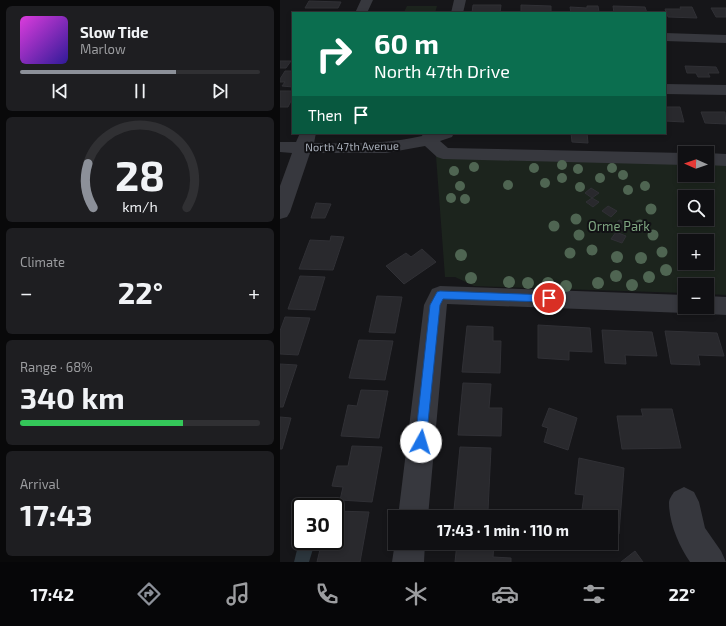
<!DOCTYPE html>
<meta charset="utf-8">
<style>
:root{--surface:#101013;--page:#1e1e21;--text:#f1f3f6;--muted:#9c9da0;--line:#303033;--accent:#8c9099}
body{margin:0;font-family:"Exo 2",sans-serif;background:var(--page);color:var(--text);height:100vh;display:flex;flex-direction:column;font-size:15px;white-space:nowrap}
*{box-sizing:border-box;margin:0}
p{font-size:13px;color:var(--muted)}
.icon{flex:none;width:22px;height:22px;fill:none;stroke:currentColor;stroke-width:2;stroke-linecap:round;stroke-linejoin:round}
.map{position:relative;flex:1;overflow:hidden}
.drawer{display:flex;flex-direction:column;gap:6px;padding:6px;background:#09090a;width:280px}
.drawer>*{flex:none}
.hud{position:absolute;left:12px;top:12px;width:374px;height:122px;border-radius:0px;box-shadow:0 2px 6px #0003,0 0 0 1px var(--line);background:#0b6e4f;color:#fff;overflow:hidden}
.needle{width:26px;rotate:272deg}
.tools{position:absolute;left:398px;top:146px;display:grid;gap:8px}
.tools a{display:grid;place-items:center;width:36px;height:36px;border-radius:0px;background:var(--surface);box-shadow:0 2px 6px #0003,0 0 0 1px var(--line);font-size:20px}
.speed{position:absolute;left:12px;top:498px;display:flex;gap:8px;font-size:20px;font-weight:700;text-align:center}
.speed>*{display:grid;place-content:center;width:52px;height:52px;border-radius:50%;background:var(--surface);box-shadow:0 2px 6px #0003,0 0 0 1px var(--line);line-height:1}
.speed .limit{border:2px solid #111;border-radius:6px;background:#fff;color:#111}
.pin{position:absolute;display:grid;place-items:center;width:34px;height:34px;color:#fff;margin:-17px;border:2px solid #fff;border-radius:50%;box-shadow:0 1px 4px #0007}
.me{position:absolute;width:44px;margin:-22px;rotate:6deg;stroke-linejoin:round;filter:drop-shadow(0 0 3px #0008)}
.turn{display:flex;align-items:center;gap:14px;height:84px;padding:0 16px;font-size:18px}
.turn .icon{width:52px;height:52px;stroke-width:2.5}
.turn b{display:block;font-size:28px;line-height:34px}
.then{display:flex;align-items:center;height:38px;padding:0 16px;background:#0003;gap:8px;font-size:15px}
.big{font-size:30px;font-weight:700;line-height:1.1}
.drawer .card{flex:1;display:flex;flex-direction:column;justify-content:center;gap:6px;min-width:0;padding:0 14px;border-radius:6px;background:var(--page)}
.drawer .dial{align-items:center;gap:0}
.dial svg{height:104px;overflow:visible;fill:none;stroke:var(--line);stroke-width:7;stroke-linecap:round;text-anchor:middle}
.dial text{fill:var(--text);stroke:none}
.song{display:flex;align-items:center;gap:12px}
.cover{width:48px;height:48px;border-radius:6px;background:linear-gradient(135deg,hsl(300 70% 55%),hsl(250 70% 35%))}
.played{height:4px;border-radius:2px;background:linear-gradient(90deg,var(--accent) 65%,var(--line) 65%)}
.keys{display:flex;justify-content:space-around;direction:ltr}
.heat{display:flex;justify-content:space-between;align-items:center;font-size:22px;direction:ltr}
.charge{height:6px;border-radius:3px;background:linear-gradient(90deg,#34c759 68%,var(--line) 0)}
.trip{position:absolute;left:108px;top:510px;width:230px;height:40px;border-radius:0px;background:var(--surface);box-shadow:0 2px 6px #0003,0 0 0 1px var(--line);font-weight:700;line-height:40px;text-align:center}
.menu{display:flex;height:64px;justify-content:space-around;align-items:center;background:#060608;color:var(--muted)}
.menu .icon{width:28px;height:28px}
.menu .on{color:var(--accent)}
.menu b{font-size:18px;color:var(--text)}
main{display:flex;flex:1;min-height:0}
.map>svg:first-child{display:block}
</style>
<main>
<section class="drawer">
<div class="card">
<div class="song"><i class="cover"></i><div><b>Slow Tide</b><p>Marlow</p></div></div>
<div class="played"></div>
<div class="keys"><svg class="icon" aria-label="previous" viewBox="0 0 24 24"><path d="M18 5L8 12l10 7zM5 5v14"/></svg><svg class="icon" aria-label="pause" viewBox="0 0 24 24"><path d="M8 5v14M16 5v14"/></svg><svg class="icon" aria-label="next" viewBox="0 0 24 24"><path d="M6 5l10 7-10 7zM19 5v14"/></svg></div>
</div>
<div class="card dial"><svg viewBox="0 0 100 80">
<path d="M14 69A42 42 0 1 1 86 69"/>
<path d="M14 69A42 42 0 0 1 10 35" stroke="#8c9099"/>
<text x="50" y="56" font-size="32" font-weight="700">28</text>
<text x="50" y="72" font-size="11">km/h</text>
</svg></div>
<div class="card"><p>Climate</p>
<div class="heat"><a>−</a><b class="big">22°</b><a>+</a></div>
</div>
<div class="card"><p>Range · 68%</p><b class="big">340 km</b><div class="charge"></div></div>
<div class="card"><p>Arrival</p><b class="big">17:43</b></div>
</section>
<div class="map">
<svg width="446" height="562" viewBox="0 0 446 562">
<rect width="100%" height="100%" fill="#161619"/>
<!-- green -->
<path fill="#1c241d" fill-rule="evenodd" d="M127 6H157L155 13 124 12Z
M156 156 405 162V175H427V162H446V295L427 294V285H405V293L194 286 175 277H165ZM405 197H427V219H405ZM405 241H427V263H405Z"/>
<!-- water -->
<path fill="#2c363d" d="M21 534V541H38L33 549 29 562H14Z"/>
<!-- building -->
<path fill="#29292d" stroke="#303035" d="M29 1 61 2 58 8H25Z
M193 5H221L220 13H192Z
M241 5 271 6V13H241Z
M307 6H318L319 12 291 13 290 7 307 8Z
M333 6 365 7 367 13H334Z
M400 7H412L417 18 388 17 385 9H401Z
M431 8H446V17H436Z
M0 61H11L6 68H0Z
M405 66 436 67 439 73H428L430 77H418L416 73H407Z
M5 71H13V87L2 86 5 82H0V79Z
M0 91H13V97L8 107H0Z
M385 107H400L404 122 385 121Z
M421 112H445L446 124 425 123Z
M291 133H307L308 143 292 142Z
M311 188 319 193 312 198 305 193Z
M312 198 319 202 313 207 306 202Z
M36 203 51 204 45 218H31Z
M328 206 337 211 331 217 322 211Z
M339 220 349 224 345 231 334 227Z
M336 232 346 236 342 243 331 239Z
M51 236 64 237 53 270 19 269 30 240 50 241Z
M142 249 156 262 124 284 106 266 126 253 131 257Z
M20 276 45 277 35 310 8 309Z
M97 296 122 297 115 333 89 332Z
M5 317 30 318 18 355 0 354V331Z
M258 325 310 328 312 352 289 351V360L258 358Z
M187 326 213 327V341H221L220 373 182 372Z
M322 330 372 332 377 356 345 355 346 364 325 363Z
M385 331 437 333 444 356 418 355 420 365 391 364Z
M79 340 113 341 105 380 69 378Z
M0 364 17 365 3 407H0Z
M183 383 211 384 209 408H222L221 436 178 435Z
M81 390 108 391 99 438 61 436 68 405 77 406Z
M269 408 297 418 288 450 264 442 268 428 262 426Z
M361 409H392L401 448 342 449 337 416H363Z
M0 417 11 418 2 449H0Z
M72 446 102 447 92 502 60 500 63 487 52 486 57 466H68Z
M180 447 211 448 208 511 174 510Z
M299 458 344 468 339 534 331 533V517H301L304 495 295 494Z
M56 511 89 512 80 562H37L42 541H55Z
M177 543H214L213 557 231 558V562H175Z
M355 551 363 562H341Z"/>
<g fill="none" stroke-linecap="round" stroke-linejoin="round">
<!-- minor -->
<path fill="#37383e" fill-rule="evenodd" d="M81 0H93L87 13H75Z
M174 0H186L183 13H171Z
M385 33 446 35V43L385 41Z
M385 84 446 85V95L385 94Z
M20 133H36L34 143C70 144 106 144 142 136L143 133H174L172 137 160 141 168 148 405 153V165L163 159 157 157 145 146 106 153H30L10 212 7 217 0 219V186L12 153 0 152V142H16Z
M427 153 446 154V166L427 165Z
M160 286 405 295V307H415L413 311 405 313 167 304 148 517H118L144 305 152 289Z
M427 296 446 297V315L427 314 419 312 417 307H427Z
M404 487 414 492 419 502 425 528 441 551 446 562H410C399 546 389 523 389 503 389 499 392 495 394 492Z
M115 542 145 543 144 562H112Z"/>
</g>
<!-- trees -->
<g fill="#4f6552">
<circle cx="282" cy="165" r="5"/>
<circle cx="194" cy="167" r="5"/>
<circle cx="254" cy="168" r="5"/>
<circle cx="332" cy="168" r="5"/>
<circle cx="298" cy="169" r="5"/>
<circle cx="174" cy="171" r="5"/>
<circle cx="343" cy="175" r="5"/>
<circle cx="282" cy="178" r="5"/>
<circle cx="320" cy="178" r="5"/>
<circle cx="265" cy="183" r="5"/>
<circle cx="228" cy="185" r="5"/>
<circle cx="180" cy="186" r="5"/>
<circle cx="365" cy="186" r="5"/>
<circle cx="300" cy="187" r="5"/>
<circle cx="348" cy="190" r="5"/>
<circle cx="171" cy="198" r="5"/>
<circle cx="185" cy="199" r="5"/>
<circle cx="371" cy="209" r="5.5"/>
<circle cx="296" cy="219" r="5.5"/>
<circle cx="360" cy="225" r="5.5"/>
<circle cx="274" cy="226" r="5.5"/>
<circle cx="299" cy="235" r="5.5"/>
<circle cx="373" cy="235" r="5.5"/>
<circle cx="312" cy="250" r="5.5"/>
<circle cx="382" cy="252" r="5.5"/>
<circle cx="290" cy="253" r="5.5"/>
<circle cx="181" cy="255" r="6"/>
<circle cx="337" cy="257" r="6"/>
<circle cx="361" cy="258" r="6"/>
<circle cx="386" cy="270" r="6"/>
<circle cx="336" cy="276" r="6"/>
<circle cx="369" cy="277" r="6"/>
<circle cx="191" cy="278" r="6"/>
<circle cx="229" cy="282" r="6"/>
<circle cx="248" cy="283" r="6"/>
<circle cx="268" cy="283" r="6"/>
<circle cx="318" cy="283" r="6"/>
<circle cx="352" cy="285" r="6"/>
<circle cx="286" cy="286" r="6"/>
</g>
<!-- route -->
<path fill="#1a73e8" stroke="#114b97" d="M160 291 269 295 273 296 274 298 273 301 269 302 163 299 160 305 146 442 145 446 141 447 137 446 135 442 150 305 157 292Z"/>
<g text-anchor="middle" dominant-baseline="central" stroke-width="4" stroke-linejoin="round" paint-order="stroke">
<!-- far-street labels -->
<g font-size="11" fill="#a8aeb9" stroke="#111114">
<text transform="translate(72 146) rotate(-1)">North 47th Avenue</text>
</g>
<!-- park labels -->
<g font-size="13" fill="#7ea580" stroke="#111114">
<text x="339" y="226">Orme Park</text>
</g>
</g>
</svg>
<div class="tools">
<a><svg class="needle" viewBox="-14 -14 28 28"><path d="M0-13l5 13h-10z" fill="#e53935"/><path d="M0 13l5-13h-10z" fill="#9c9da0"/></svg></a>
<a><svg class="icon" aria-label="search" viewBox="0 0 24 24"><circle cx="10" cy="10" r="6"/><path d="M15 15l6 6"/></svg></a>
<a>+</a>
<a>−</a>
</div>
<div class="speed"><div class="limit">30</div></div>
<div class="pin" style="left:269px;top:298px;background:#d93025"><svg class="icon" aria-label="arrive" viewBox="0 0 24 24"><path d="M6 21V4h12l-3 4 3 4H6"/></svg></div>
<svg class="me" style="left:141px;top:442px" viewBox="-20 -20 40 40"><circle r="19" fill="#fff"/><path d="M0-13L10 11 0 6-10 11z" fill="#1a73e8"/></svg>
<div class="trip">17:43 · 1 min · 110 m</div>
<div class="hud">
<div class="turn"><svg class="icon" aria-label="right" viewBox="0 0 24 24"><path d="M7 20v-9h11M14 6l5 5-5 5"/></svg><div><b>60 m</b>North 47th Drive</div></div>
<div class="then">Then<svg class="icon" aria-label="arrive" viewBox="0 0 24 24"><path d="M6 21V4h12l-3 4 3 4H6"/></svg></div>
</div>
</div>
</main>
<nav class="menu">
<b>17:42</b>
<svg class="icon on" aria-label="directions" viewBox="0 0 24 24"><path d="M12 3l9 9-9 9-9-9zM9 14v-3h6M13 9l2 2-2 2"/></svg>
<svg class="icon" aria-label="music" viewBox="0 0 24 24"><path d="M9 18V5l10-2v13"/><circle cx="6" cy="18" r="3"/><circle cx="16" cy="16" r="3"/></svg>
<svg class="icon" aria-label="phone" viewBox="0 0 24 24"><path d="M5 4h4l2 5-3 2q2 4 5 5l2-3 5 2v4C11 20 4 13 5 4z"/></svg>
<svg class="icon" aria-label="climate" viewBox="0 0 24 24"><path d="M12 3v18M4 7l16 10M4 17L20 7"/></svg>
<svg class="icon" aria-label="car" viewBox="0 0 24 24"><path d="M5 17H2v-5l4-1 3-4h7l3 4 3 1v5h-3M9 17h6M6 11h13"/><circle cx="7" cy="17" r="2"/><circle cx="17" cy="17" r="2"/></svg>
<svg class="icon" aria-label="filters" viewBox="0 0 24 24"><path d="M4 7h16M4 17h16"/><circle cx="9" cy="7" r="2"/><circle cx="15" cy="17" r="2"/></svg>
<b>22°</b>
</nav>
